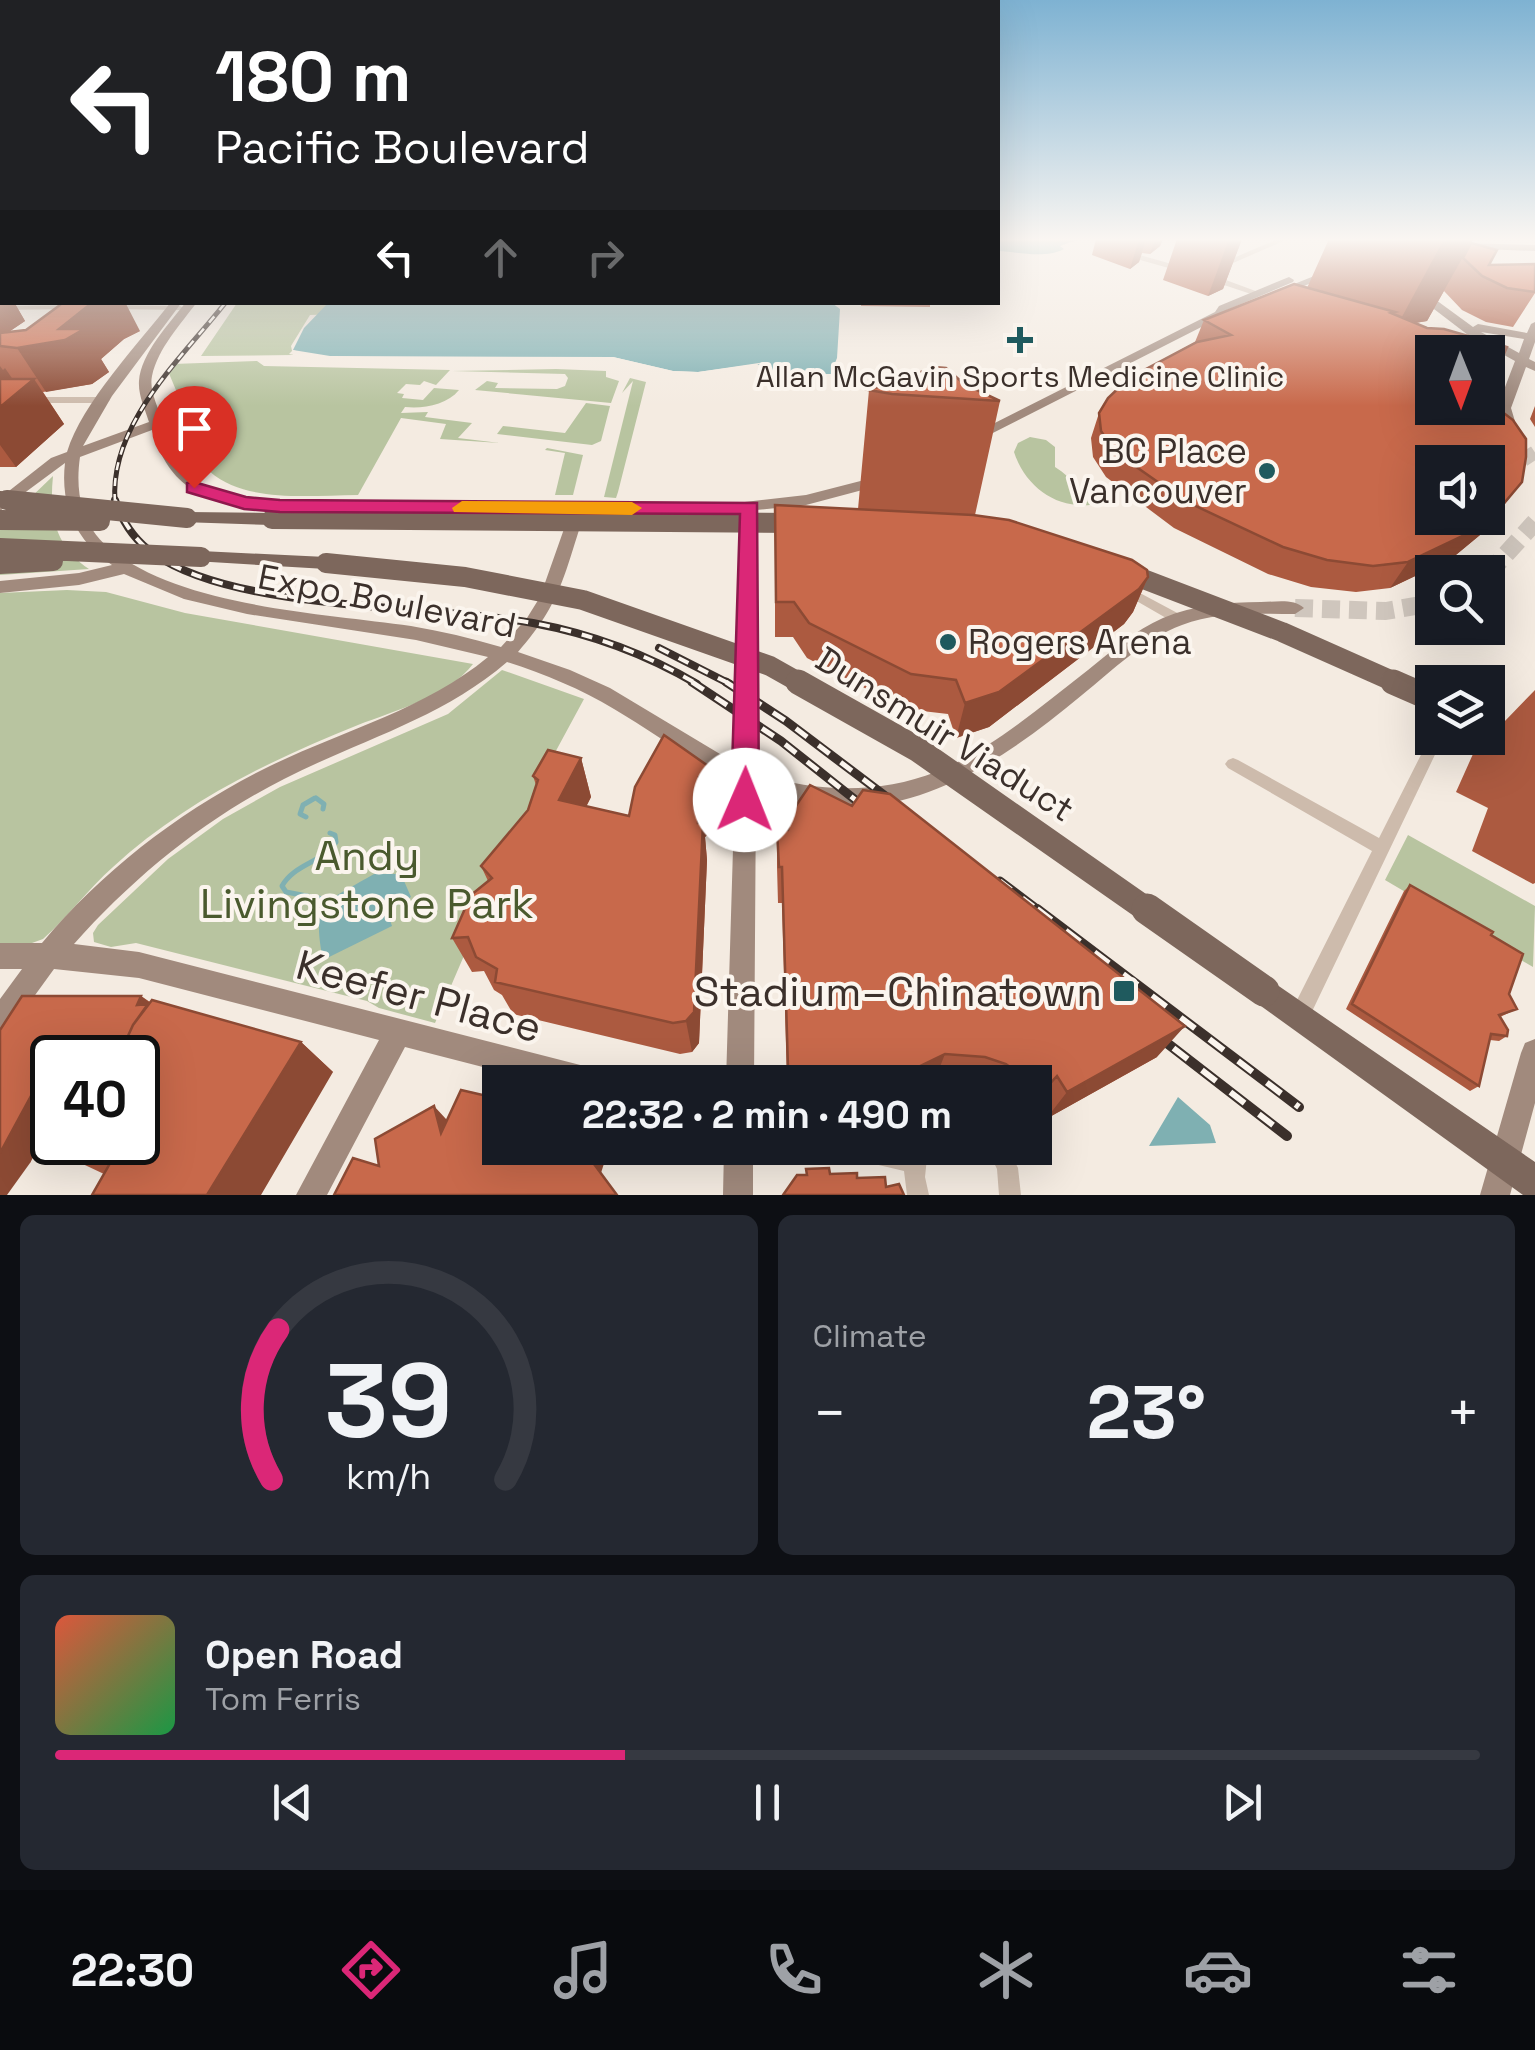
<!DOCTYPE html>
<meta charset="utf-8">
<style>
:root{--surface:#171b24;--page:#242831;--text:#f1f3f6;--muted:#9ea1a6;--line:#363941;--accent:#db2777}
body{margin:0;font-family:"Space Grotesk",sans-serif;background:var(--page);color:var(--text);height:100vh;display:flex;flex-direction:column;font-size:38px;white-space:nowrap}
*{box-sizing:border-box;margin:0}
p{font-size:32px;color:var(--muted)}
.icon{flex:none;width:55px;height:55px;fill:none;stroke:currentColor;stroke-width:2;stroke-linecap:round;stroke-linejoin:round}
.map{position:relative;height:1195px;overflow:hidden}
.panel{display:flex;flex-direction:column;gap:20px;padding:20px;background:#0d0f14;flex:1}
.panel>*{flex:none}
.top-card{position:absolute;left:0px;top:0px;width:1000px;height:305px;box-shadow:0 10px 40px #0002;background:#202124;color:#fff;overflow:hidden}
.needle{width:65px;rotate:179deg}
.fabs{position:absolute;left:1415px;top:335px;display:grid;gap:20px}
.fabs a{display:grid;place-items:center;width:90px;height:90px;border-radius:0px;background:var(--surface);box-shadow:0 10px 40px #0002;font-size:50px}
.speed{position:absolute;left:30px;top:1035px;display:flex;gap:20px;font-size:50px;font-weight:700;text-align:center}
.speed>*{display:grid;place-content:center;width:130px;height:130px;border-radius:50%;background:var(--surface);box-shadow:0 10px 40px #0002;line-height:1}
.speed .limit{border:5px solid #111;border-radius:15px;background:#fff;color:#111}
.pin{position:absolute;display:grid;place-items:center;width:85px;height:85px;color:#fff;margin:-102px -42px;border-radius:50% 50% 50% 0;rotate:-45deg;box-shadow:0 0 10px #0007}
.pin .icon{rotate:45deg}
.me{position:absolute;width:110px;margin:-55px;rotate:1deg;stroke-linejoin:round;filter:drop-shadow(0 0 8px #0008)}
.turn{display:flex;align-items:center;gap:35px;height:210px;padding:0 50px;font-size:45px}
.turn .icon{width:130px;height:130px;stroke-width:2.5}
.turn b{display:block;font-size:70px;line-height:85px}
.lanes{display:flex;align-items:center;height:95px;padding:0 50px;background:#0003;justify-content:center;gap:50px;direction:ltr}
.lanes .off{opacity:.35}
.big{font-size:75px;font-weight:700;line-height:1.1}
.panel .widget{flex:1;display:flex;flex-direction:column;justify-content:center;gap:15px;min-width:0;padding:0 35px;border-radius:15px;background:var(--page)}
.panel .dial{align-items:center;gap:0}
.dial svg{height:260px;overflow:visible;fill:none;stroke:var(--line);stroke-width:7;stroke-linecap:round;text-anchor:middle}
.dial text{fill:var(--text);stroke:none}
.song{display:flex;align-items:center;gap:30px}
.cover{width:120px;height:120px;border-radius:15px;background:linear-gradient(135deg,hsl(10 70% 55%),hsl(140 70% 35%))}
.played{height:10px;border-radius:5px;background:linear-gradient(90deg,var(--accent) 40%,var(--line) 40%)}
.keys{display:flex;justify-content:space-around;direction:ltr}
.heat{display:flex;justify-content:space-between;align-items:center;font-size:55px;direction:ltr}
.panel .tiles{flex:1;display:grid;gap:20px;grid-template-columns:1fr 1fr}
.widget:last-child{grid-column:span 2}
.trip{position:absolute;left:482px;top:1065px;width:570px;height:100px;border-radius:0px;background:var(--surface);box-shadow:0 10px 40px #0002;font-weight:700;line-height:100px;text-align:center}
.dock{display:flex;height:160px;justify-content:space-around;align-items:center;background:#090b0e;color:var(--muted)}
.dock .icon{width:70px;height:70px}
.dock .current{color:var(--accent)}
.dock b{font-size:45px;color:var(--text)}
.map>svg:first-child{display:block}
</style>
<div class="map">
<svg width="1535" height="1195" viewBox="0 0 1535 1195">
<rect width="100%" height="100%" fill="#f4ebe1"/>
<!-- green -->
<path fill="#b8c4a0" d="M352 302 339 314 310 315 291 346 293 355 201 356 237 303Z
M257 361 264 366 450 370 436 385 424 381 420 385 406 384 397 393 404 394 402 398 423 400 434 388 459 390C447 405 423 409 405 407L401 413 428 412 425 417 472 423 458 438 500 443 440 439 446 424 401 418 358 495C283 496 205 508 180 422L188 419 168 371 173 364Z
M556 369 606 371V377L619 381 611 403 475 390 487 381 498 383 495 388 557 389 565 386 568 378 565 374 452 371Z
M630 378 646 382 618 492 616 498 604 497 633 381 622 393Z
M586 403 610 406 601 441 592 445 497 434 503 426 565 433Z
M1030 437 1046 440 1055 447V467C1074 479 1082 494 1101 503 1061 513 1026 489 1014 452L1018 443Z
M547 448 583 455 573 495H555L565 453 545 450Z
M53 476C49 516 55 546 89 569L0 575V527Z
M67 590 106 592 185 613 473 664C449 696 394 711 358 725 269 761 185 801 113 867 88 889 68 917 43 939L32 943H0V593Z
M502 670 584 699 538 784 435 1023 379 1008 367 1001 136 943 111 947 94 942 93 933 98 925 168 859 223 819 280 787 448 714Z
M1408 835 1535 906 1533 967 1385 880Z"/>
<!-- water -->
<path fill="#7fb0b2" d="M998 239H1080L1060 246 1064 249C1045 259 1018 252 998 251Z
M329 302 832 303 840 309 837 358 832 370 837 374H776L757 364 698 372 673 371 613 357H363L310 356 293 350 304 328Z
M374 874H401L411 897 387 911 392 926 323 960C311 899 325 903 374 874Z
M1178 1097 1210 1125 1216 1143 1149 1146Z"/>
<!-- pier -->
<path fill="#f4ebe1" d="M293 350 330 356 613 357 673 371 698 372 766 362 736 371 676 374 607 361 310 358 289 354Z"/>
<g fill="none" stroke-linecap="round" stroke-linejoin="round">
<!-- stream -->
<path stroke="#7fb0b2" stroke-width="5" d="M316 798 324 804 323 809
M306 817 300 814 303 805 315 798
M328 900 286 892 282 886C294 864 322 863 336 842L335 835 330 833"/>
<!-- secondary-tunnel-far1 -->
<path stroke="#cfc6bd" stroke-width="14" stroke-dasharray="14 8" stroke-linecap="butt" d="M1513 432 1535 465"/>
<!-- secondary-tunnel -->
<path stroke="#cfc6bd" stroke-width="18" stroke-dasharray="18 9" stroke-linecap="butt" d="M1488 574 1535 522
M1295 608 1386 611 1432 603"/>
<!-- street -->
<path fill="#cdbbac" fill-rule="evenodd" d="M1278 239H1288L1224 267 1217 265Z
M1136 254 1186 268 1187 270 1183 272 1133 258 1132 256Z
M1209 276H1215L1261 293 1254 295 1209 280Z
M78 305V309H75L0 310V306Z
M107 305 180 306 184 308 180 310 110 309H107Z
M0 397H105L110 400 105 403H0Z
M1125 585 1183 616 1184 619 1183 622H1173L1121 592 1119 589Z
M1432 733V738H1443L1307 1022 1300 1024 1293 1022 1291 1015 1293 1008 1372 851 1228 768 1225 764 1228 760 1233 758 1238 760 1379 838Z
M839 1148H892L907 1151 908 1148H928L925 1177 929 1195H907L904 1171 849 1158 842 1155Z
M987 1148H1008L1018 1168 1021 1195H999L997 1169Z"/>
<!-- secondary -->
<path fill="#a18a7d" fill-rule="evenodd" d="M1461 243 1535 245V251L1457 248 1456 246Z
M1329 270 1338 272 1282 295 1272 293Z
M1289 277 1294 280 1293 282 1227 310 1225 315 981 439 976 440 969 436 1215 312 1219 306Z
M1413 289H1421L1473 327 1478 324 1527 333 1531 324 1535 322V342L1529 359 1535 362V371L1526 367 1511 408 1517 428 1515 431H1505L1497 408 1515 361 1468 335 1413 293ZM1481 332 1524 339 1519 353Z
M171 302H182L112 396 83 446 149 422C145 409 138 395 139 381 141 353 169 324 186 302H197C181 324 158 348 152 376 149 391 158 407 163 421 185 491 212 496 280 501L736 503 806 495 880 476 885 478 888 481 885 484 806 505 756 510V772C812 793 880 794 936 772 993 749 1040 707 1088 670 1112 651 1135 630 1163 618 1194 605 1228 602 1261 602 1275 602 1294 598 1304 608L1295 614C1258 614 1217 611 1182 625 1144 639 1113 670 1082 695 987 774 884 840 756 791L754 1082H726L735 782C692 762 655 733 614 709 581 689 544 674 507 662 441 719 360 740 284 779 203 820 134 877 74 944L139 952 592 1068 602 1072 606 1082H541L405 1047 327 1195H296L379 1040 139 978 54 969 9 1031 0 1035V999L22 969H0V943H42C104 869 184 808 270 766 344 730 424 710 488 657L416 640 247 614 184 599 124 574 79 585 0 593V581L79 573 112 565C76 541 60 506 65 463L0 511V498L51 458 67 452C82 403 138 344 171 302ZM152 430C172 498 217 505 280 511L570 512 540 597 527 618 501 647C471 638 441 631 411 626 320 613 181 607 109 548 81 525 75 491 80 457ZM585 512H743L735 763 610 688 570 670 518 652C563 601 564 573 585 512Z
M1535 1039V1103L1510 1195H1480L1521 1053 1525 1043Z
M724 1148H753V1195H723Z"/>
<!-- primary -->
<path fill="#7d675c" fill-rule="evenodd" d="M187 512 272 513 281 519 272 525 181 522 178 518Z
M201 551 326 557 336 563 326 569 194 561 191 557Z
M1488 716 1535 736V757L1488 735Z
M1264 976 1535 1162V1195H1523L1254 1001 1249 991 1254 981Z"/>
<!-- rail-far3 casing -->
<g stroke="#3b302b" stroke-width="5">
<path id="rail-far3" d="M115 502C109 424 181 359 226 302"/>
</g>
<!-- rail-far2 casing -->
<g stroke="#3b302b" stroke-width="8">
<path id="rail-far2" d="M115 500C122 521 135 541 154 554 238 612 429 604 533 623 592 634 646 654 697 684
M659 648 730 684"/>
</g>
<!-- rail-far1 casing -->
<g stroke="#3b302b" stroke-width="9">
<path id="rail-far1" d="M692 682 781 741 877 817
M726 682 786 721 904 810
M1000 881 1041 912"/>
</g>
<!-- rail casing -->
<g stroke="#3b302b" stroke-width="10">
<path id="rail" d="M1037 909 1299 1107
M1145 1026 1287 1136"/>
</g>
<!-- rail-far3 -->
<use href="#rail-far3" stroke="#fbf5ee" stroke-width="2.5" stroke-dasharray="8" stroke-linecap="butt"/>
<!-- rail-far2 -->
<use href="#rail-far2" stroke="#fbf5ee" stroke-width="4" stroke-dasharray="11" stroke-linecap="butt"/>
<!-- rail-far1 -->
<use href="#rail-far1" stroke="#fbf5ee" stroke-width="5" stroke-dasharray="14" stroke-linecap="butt"/>
<!-- rail -->
<use href="#rail" stroke="#fbf5ee" stroke-width="6" stroke-dasharray="18" stroke-linecap="butt"/>
<!-- primary-bridge-far3 -->
<path stroke="#7d675c" stroke-width="16" d="M0 499 31 502"/>
<!-- primary-bridge-far2 -->
<path stroke="#7d675c" stroke-width="20" d="M7 500 187 518
M272 519 801 523
M0 520 100 521
M0 548 201 557
M326 563 465 577 583 600 770 666 802 684
M0 564 53 561
M1125 572 1282 632 1399 684"/>
<!-- primary-bridge-far1 -->
<path stroke="#7d675c" stroke-width="25" d="M798 682 917 749 1150 912
M1393 682 1432 699"/>
<!-- primary-bridge -->
<path stroke="#7d675c" stroke-width="31" d="M1147 909 1264 991"/>
</g>
<!-- wall -->
<path fill="#ac5a40" fill-rule="evenodd" d="M1096 239H1163L1160 246 1150 254 1142 253 1139 262 1130 269 1092 255Z
M1177 239H1242L1223 289 1208 296 1163 280Z
M1329 239H1473L1471 243 1497 250 1489 265 1535 264V293L1513 327 1486 322 1462 310 1444 291 1427 321 1415 323 1427 328 1444 329 1507 347 1499 365 1488 382V352H1432V408H1488V401L1513 420 1526 439V457L1522 482 1480 535 1451 559 1390 588 1356 592 1311 587 1268 574 1174 528 1106 477 1093 457 1091 438 1099 413 1108 398 1129 378 1195 342 1204 320 1294 284 1307 288ZM1432 462H1488V518H1432Z
M0 281 2 285V302H14L25 321 7 333 140 331 124 339 101 359 109 372 92 384 43 392 64 424 16 467H0Z
M861 302H930V307L861 306Z
M964 384 1000 401 975 515 1148 577 1133 612 1124 624 989 727 956 738 948 714 905 709 807 658 793 637H775V505L858 509 869 390Z
M1535 406V427L1530 419Z
M1535 690V883L1533 884 1472 851 1488 808 1456 792 1473 754Z
M581 758 591 797 586 806 629 816 711 768 715 827 705 837 707 860 699 1043 692 1052 680 1054 513 1014 502 995 494 990 484 971 472 972 452 938 488 881 481 866 528 810 536 785 533 776Z
M777 830 1157 1057 1046 1119 1037 1104 1035 1106V1082H787L782 903H778L777 867Z
M1410 885 1491 935 1509 994 1517 1009 1500 1017 1507 1036 1499 1041 1490 1040 1479 1086 1470 1091 1346 1009 1404 891Z
M141 996 150 1002 301 1042 333 1072 104 1174 70 1158 138 1058H52V1119L30 1163 0 1030Z"/>
<!-- shaded-wall -->
<path fill="#8c4a34" d="M1139 239H1146L1139 262 1130 269Z
M1155 239H1163L1160 246 1150 254Z
M1229 239H1242L1223 289 1208 296Z
M1444 239H1473L1427 321 1397 326Z
M0 281 2 285V302H14L25 321 0 338Z
M93 302H125L140 331 124 339 101 359 109 372 92 384 46 392 17 348Z
M1499 365 1488 382V372Z
M0 366 3 370 5 368 20 390 34 379 64 424 16 467 0 445Z
M1522 482 1480 535 1451 559 1390 588 1408 562Z
M1148 577 1133 612 1124 624 989 727 956 738 965 703Z
M581 758 591 797 571 838 559 800Z
M711 768 715 827 705 837 707 860 699 1043 692 1052 686 1021 698 823 699 777Z
M141 996 162 1012 137 1005Z
M1185 1026 1157 1057 1046 1119 1067 1092Z
M301 1042 333 1072 261 1195H207Z
M945 1054 934 1082H902L912 1070Z
M44 1072 52 1077V1119L30 1163 7 1195H0V1153Z
M1057 1076 1035 1106V1102L1042 1092Z
M434 1106 446 1119 453 1146 441 1133Z
M599 1148H609L600 1176 594 1164Z"/>
<!-- building -->
<path fill="#c8694b" stroke="#8c4a34" stroke-width="2.5" fill-rule="evenodd" d="M1471 243 1497 250 1489 265 1535 264V292L1507 288 1482 276 1463 258Z
M1294 284 1395 312 1391 313 1427 328 1444 329 1507 347 1499 365 1488 372V352H1432V408H1488V401L1513 420 1526 439V457L1522 482 1500 508 1471 532 1408 562 1373 566 1327 560 1283 547 1185 501 1115 452 1101 431 1099 413 1108 398 1129 378 1197 342 1231 335 1204 320ZM1432 462H1488V518H1432Z
M59 302H93L59 329H84L65 340 17 348 0 346V333L26 330 60 305Z
M935 367 946 368 964 384 1000 401 892 394 869 390Z
M0 379H34L0 407Z
M775 505 973 515 1009 520 1132 560 1147 570 1148 577 1139 589 999 692 965 703 956 680 911 674 809 623 794 602H776Z
M664 735 711 768 699 777 712 789 699 800 698 823H703L694 1012 686 1021 673 1023 495 982 497 969 476 957 468 937 452 938 471 895 492 878 481 866 528 810 538 780 533 776 548 750 581 758 559 800 629 816 635 787Z
M810 785 852 806 863 790 890 794 1185 1026 1067 1092 1057 1076 1042 1092 1035 1087V1082H1030L1006 1064 985 1057 945 1054 912 1070 902 1082H868L788 1068 782 867H779L777 830H788L791 813Z
M1410 885 1493 932 1491 935 1523 954 1509 994 1517 1009 1499 1015 1508 1030 1507 1036 1491 1034 1479 1086 1352 1004Z
M22 996H141L137 1005 148 1004 133 1025 118 1058H52V1072H44L0 1153V1030Z
M152 1000 301 1042 207 1195H92L113 1158H70L77 1142H138V1058H118L133 1025Z
M461 1090 500 1099V1148H599L594 1164 617 1195H334L353 1158 379 1166 375 1139 434 1106 441 1133Z
M829 1168 830 1174 857 1173V1178L885 1177 886 1187 899 1184 904 1195H783L797 1175H807L806 1169Z"/>
<!-- sky -->
<linearGradient id="sky" x2="0" y2="1"><stop stop-color="#7eb2d2"/><stop offset="0.59" stop-color="#faf6f2"/><stop offset="1" stop-color="#faf6f2" stop-opacity="0"/></linearGradient>
<rect width="1535" height="406" fill="url(#sky)"/>
<!-- route -->
<path fill="#db2777" stroke="#8e194d" stroke-width="2.5" d="M194 482 246 497 280 500 757 503 759 800 755 808 745 812 735 808 731 800 740 514 280 512 244 509 187 492V483Z"/>
<!-- slow -->
<path fill="#f59e0b" d="M462 501 632 502 642 508 632 515 454 512 452 508Z"/>
<!-- markers -->
<g fill="#1f5a5e" stroke="#fbf5ee" stroke-width="4">
<path d="M1015 325h10v10h10v10h-10v10h-10v-10h-10v-10h10z"/>
<circle cx="1267" cy="471" r="10"/>
<circle cx="948" cy="642" r="10"/>
<rect x="1112" y="979" width="24" height="24" rx="5"/>
</g>
<g text-anchor="middle" dominant-baseline="central" stroke-width="8" stroke-linejoin="round" paint-order="stroke">
<!-- far-poi labels -->
<g font-size="30" fill="#3b302b" stroke="#fbf5ee">
<text x="1020" y="376">Allan McGavin Sports Medicine Clinic</text>
</g>
<!-- poi labels -->
<g font-size="35" fill="#3b302b" stroke="#fbf5ee" text-anchor="end">
<text x="1247" y="451">BC Place<tspan x="1247" dy="40">Vancouver</tspan></text>
<text x="968" y="642" text-anchor="start">Rogers Arena</text>
</g>
<!-- street labels -->
<g font-size="35" fill="#3b302b" stroke="#fbf5ee">
<text transform="translate(387 601) rotate(11)">Expo Boulevard</text>
<text transform="translate(945 734) rotate(32)">Dunsmuir Viaduct</text>
</g>
<!-- near-park labels -->
<g font-size="42" fill="#4a5a2e" stroke="#fbf5ee">
<text x="367" y="855">Andy<tspan x="367" dy="48">Livingstone Park</tspan></text>
</g>
<!-- near-poi labels -->
<g font-size="42" fill="#3b302b" stroke="#fbf5ee" text-anchor="end">
<text x="1102" y="991">Stadium–Chinatown</text>
</g>
<!-- near-street labels -->
<g font-size="42" fill="#3b302b" stroke="#fbf5ee">
<text transform="translate(419 996) rotate(15)">Keefer Place</text>
</g>
</g>
</svg>
<div class="fabs">
<a><svg class="needle" viewBox="-14 -14 28 28"><path d="M0-13l5 13h-10z" fill="#e53935"/><path d="M0 13l5-13h-10z" fill="#9ea1a6"/></svg></a>
<a><svg class="icon" aria-label="sound" viewBox="0 0 24 24"><path d="M4 9h4l5-4v14l-5-4H4zM17 9q2 3 0 6"/></svg></a>
<a><svg class="icon" aria-label="search" viewBox="0 0 24 24"><circle cx="10" cy="10" r="6"/><path d="M15 15l6 6"/></svg></a>
<a><svg class="icon" aria-label="layers" viewBox="0 0 24 24"><path d="M12 4l9 5-9 5-9-5zM3 14l9 5 9-5"/></svg></a>
</div>
<div class="speed"><div class="limit">40</div></div>
<div class="pin" style="left:194px;top:488px;background:#d93025"><svg class="icon" aria-label="arrive" viewBox="0 0 24 24"><path d="M6 21V4h12l-3 4 3 4H6"/></svg></div>
<svg class="me" style="left:745px;top:800px" viewBox="-20 -20 40 40"><circle r="19" fill="#fff"/><path d="M0-13L10 11 0 6-10 11z" fill="#db2777"/></svg>
<div class="trip">22:32 · 2 min · 490 m</div>
<div class="top-card">
<div class="turn"><svg class="icon" aria-label="left" viewBox="0 0 24 24"><path d="M17 20v-9H6M10 6l-5 5 5 5"/></svg><div><b>180 m</b>Pacific Boulevard</div></div>
<div class="lanes"><svg class="icon" aria-label="left" viewBox="0 0 24 24"><path d="M17 20v-9H6M10 6l-5 5 5 5"/></svg><svg class="icon off" aria-label="ahead" viewBox="0 0 24 24"><path d="M12 20V5M6 11l6-6 6 6"/></svg><svg class="icon off" aria-label="right" viewBox="0 0 24 24"><path d="M7 20v-9h11M14 6l5 5-5 5"/></svg></div>
</div>
</div>
<section class="panel">
<div class="tiles">
<div class="widget dial"><svg viewBox="0 0 100 80">
<path d="M14 69A42 42 0 1 1 86 69"/>
<path d="M14 69A42 42 0 0 1 16 23" stroke="#db2777"/>
<text x="50" y="56" font-size="32" font-weight="700">39</text>
<text x="50" y="72" font-size="11">km/h</text>
</svg></div>
<div class="widget"><p>Climate</p>
<div class="heat"><a>−</a><b class="big">23°</b><a>+</a></div>
</div>
<div class="widget">
<div class="song"><i class="cover"></i><div><b>Open Road</b><p>Tom Ferris</p></div></div>
<div class="played"></div>
<div class="keys"><svg class="icon" aria-label="previous" viewBox="0 0 24 24"><path d="M18 5L8 12l10 7zM5 5v14"/></svg><svg class="icon" aria-label="pause" viewBox="0 0 24 24"><path d="M8 5v14M16 5v14"/></svg><svg class="icon" aria-label="next" viewBox="0 0 24 24"><path d="M6 5l10 7-10 7zM19 5v14"/></svg></div>
</div>
</div>
</section>
<nav class="dock">
<b>22:30</b>
<svg class="icon current" aria-label="directions" viewBox="0 0 24 24"><path d="M12 3l9 9-9 9-9-9zM9 14v-3h6M13 9l2 2-2 2"/></svg>
<svg class="icon" aria-label="music" viewBox="0 0 24 24"><path d="M9 18V5l10-2v13"/><circle cx="6" cy="18" r="3"/><circle cx="16" cy="16" r="3"/></svg>
<svg class="icon" aria-label="phone" viewBox="0 0 24 24"><path d="M5 4h4l2 5-3 2q2 4 5 5l2-3 5 2v4C11 20 4 13 5 4z"/></svg>
<svg class="icon" aria-label="climate" viewBox="0 0 24 24"><path d="M12 3v18M4 7l16 10M4 17L20 7"/></svg>
<svg class="icon" aria-label="car" viewBox="0 0 24 24"><path d="M5 17H2v-5l4-1 3-4h7l3 4 3 1v5h-3M9 17h6M6 11h13"/><circle cx="7" cy="17" r="2"/><circle cx="17" cy="17" r="2"/></svg>
<svg class="icon" aria-label="filters" viewBox="0 0 24 24"><path d="M4 7h16M4 17h16"/><circle cx="9" cy="7" r="2"/><circle cx="15" cy="17" r="2"/></svg>
</nav>
